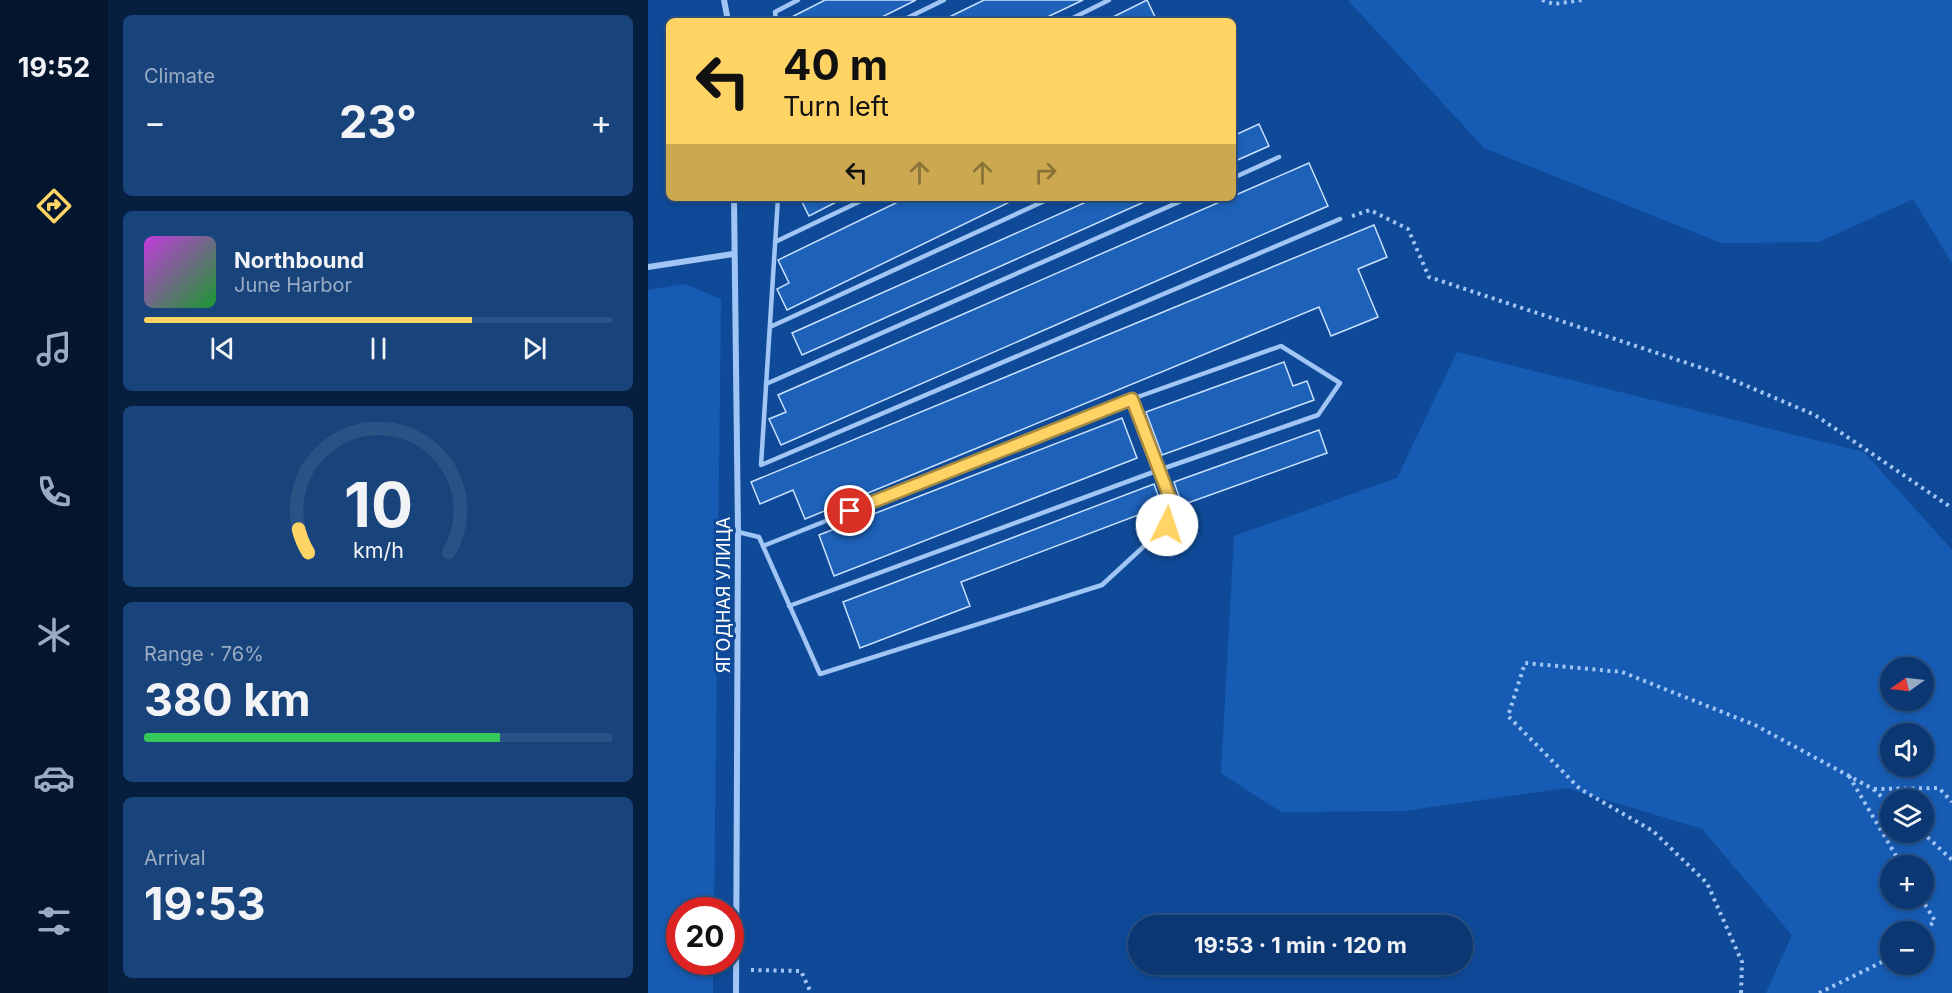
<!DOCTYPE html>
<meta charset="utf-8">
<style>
:root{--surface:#0b3873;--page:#19437b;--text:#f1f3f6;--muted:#9aacc4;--line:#2b5285;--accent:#ffd465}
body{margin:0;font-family:Inter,sans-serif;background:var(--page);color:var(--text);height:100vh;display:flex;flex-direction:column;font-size:22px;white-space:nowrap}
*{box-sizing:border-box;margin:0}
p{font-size:20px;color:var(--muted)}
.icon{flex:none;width:33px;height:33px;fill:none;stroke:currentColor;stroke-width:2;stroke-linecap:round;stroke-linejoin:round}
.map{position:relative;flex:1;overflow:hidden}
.panel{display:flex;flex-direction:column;gap:15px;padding:15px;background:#061f3f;width:540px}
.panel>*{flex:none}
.banner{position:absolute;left:18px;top:18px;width:570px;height:183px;border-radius:9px;box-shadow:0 3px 9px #0003,0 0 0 2px var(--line);background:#ffd465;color:#111;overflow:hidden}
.needle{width:39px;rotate:256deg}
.fabs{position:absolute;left:1232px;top:657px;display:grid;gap:12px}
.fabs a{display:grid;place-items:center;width:54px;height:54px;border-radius:50%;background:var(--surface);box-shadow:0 3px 9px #0003,0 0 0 2px var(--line);font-size:30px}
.speed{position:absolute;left:18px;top:897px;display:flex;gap:12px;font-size:30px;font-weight:700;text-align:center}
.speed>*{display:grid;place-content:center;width:78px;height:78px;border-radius:50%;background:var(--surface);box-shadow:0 3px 9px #0003,0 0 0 2px var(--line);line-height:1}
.speed .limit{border:9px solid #d22;background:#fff;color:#111}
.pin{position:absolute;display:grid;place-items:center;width:51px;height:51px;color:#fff;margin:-26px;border:3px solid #fff;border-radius:50%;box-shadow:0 2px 6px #0007}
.me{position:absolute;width:66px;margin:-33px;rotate:4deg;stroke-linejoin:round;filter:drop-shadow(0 0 4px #0008)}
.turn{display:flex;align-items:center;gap:21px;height:126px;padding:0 18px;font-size:27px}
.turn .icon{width:78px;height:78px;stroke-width:2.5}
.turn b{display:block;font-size:42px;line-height:51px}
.lanes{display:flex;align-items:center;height:57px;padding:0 18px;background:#0003;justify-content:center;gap:30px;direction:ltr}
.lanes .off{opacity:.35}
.big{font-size:45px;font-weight:700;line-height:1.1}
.panel .card{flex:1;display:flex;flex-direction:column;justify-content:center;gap:9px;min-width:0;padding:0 21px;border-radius:9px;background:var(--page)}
.panel .dial{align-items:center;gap:0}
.dial svg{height:156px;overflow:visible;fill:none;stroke:var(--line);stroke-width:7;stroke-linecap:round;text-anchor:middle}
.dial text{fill:var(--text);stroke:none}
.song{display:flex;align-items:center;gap:18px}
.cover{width:72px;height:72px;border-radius:9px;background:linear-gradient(135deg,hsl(290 70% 55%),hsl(130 70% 35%))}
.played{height:6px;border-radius:3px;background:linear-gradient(90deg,var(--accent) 70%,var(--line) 70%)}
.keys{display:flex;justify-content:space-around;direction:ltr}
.heat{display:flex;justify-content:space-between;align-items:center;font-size:33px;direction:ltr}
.charge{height:9px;border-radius:4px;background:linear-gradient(90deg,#34c759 76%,var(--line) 0)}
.trip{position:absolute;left:480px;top:915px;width:345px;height:60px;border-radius:30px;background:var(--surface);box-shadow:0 3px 9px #0003,0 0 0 2px var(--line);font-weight:700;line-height:60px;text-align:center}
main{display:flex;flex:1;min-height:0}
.tab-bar{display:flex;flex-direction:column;width:108px;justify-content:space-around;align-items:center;background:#04162e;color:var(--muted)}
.tab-bar .icon{width:42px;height:42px}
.tab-bar .current{color:var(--accent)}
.tab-bar b{font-size:27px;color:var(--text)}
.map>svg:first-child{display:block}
</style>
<main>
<nav class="tab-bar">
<b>19:52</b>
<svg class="icon current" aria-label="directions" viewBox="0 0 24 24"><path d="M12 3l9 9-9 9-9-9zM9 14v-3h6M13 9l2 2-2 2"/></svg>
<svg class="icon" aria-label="music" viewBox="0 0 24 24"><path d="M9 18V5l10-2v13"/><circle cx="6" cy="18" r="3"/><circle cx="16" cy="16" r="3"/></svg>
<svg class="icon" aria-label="phone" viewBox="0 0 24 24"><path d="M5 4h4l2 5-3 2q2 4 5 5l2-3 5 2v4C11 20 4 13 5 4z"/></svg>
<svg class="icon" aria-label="climate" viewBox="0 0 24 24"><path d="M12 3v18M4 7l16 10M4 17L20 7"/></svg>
<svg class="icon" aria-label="car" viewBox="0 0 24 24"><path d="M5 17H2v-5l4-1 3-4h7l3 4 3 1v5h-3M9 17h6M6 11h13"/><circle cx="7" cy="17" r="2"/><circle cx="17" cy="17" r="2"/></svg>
<svg class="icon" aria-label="filters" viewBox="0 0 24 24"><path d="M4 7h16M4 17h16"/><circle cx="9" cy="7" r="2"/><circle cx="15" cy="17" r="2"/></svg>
</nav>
<section class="panel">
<div class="card"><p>Climate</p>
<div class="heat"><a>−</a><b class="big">23°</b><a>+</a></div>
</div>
<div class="card">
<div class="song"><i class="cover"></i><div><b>Northbound</b><p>June Harbor</p></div></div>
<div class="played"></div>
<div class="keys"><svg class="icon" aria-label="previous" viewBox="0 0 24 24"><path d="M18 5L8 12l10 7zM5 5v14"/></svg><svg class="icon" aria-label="pause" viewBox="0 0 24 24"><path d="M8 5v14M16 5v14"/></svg><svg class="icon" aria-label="next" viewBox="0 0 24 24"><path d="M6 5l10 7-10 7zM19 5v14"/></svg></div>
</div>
<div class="card dial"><svg viewBox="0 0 100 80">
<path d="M14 69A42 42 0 1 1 86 69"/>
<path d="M14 69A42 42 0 0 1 9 57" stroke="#ffd465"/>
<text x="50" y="56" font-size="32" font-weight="700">10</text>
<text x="50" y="72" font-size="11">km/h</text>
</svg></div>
<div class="card"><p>Range · 76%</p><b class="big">380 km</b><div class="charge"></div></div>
<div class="card"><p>Arrival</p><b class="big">19:53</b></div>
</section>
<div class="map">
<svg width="1304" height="993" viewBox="0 0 1304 993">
<rect width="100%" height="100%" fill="#0f4a99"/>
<!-- green -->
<path fill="#175cb4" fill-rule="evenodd" d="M700 0H1304V263L1265 199 1171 242 1073 243 836 148Z
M37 284 73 299 66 910H32V962H65V993H0V290Z
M809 352 1216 452 1304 550V993H1118L1144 935 1054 829 919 788 755 811 633 812 573 773 586 536 749 478ZM1242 668H1275V700H1242ZM1242 734H1275V766H1242ZM1242 800H1275V832H1242ZM1242 866H1275V898H1242ZM1242 932H1275V964H1242Z"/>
<!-- building -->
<path fill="#1d61b9" stroke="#c9e1fe" stroke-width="1.5" d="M177 0H268L226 21H136Z
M336 0H435L391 21H293Z
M499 0 509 21H457Z
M611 124 621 146 585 162V136Z
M661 163 680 206 133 445 121 419 138 412 130 395Z
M152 198H196L161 216Z
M258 198H370L139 310 129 289 141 283 130 260Z
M447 198H505L154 355 144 333Z
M726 225 739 257 710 269 730 317 683 336 671 307 157 519 145 490 112 504 103 482Z
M636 362 645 386 659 381 666 400 514 455 498 412Z
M474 418 489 458 186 576 171 535Z
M671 430 679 453 534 505 526 482Z
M506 484 514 506 313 582 322 606 212 648 195 602Z"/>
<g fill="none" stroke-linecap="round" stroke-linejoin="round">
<!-- path -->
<path stroke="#a1c6f5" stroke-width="4" stroke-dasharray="3 4.5" stroke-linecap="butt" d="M894 0 906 4 934 0
M704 216 722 210 760 229 781 277 1066 372 1167 415 1304 508
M1201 776 1254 866
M1226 789 1291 788 1304 802
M1274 832 1304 860
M1273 898 1287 921 1274 932
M103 970 153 971 163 993
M1093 993 1094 962 1059 883 1005 831 932 789 860 716 877 663 974 672 1107 725 1225 789 1242 804
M1171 993 1232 963 1242 956"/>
<!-- service -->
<path stroke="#a1c6f5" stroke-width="4.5" d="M128 21 127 12 150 0
M253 21 296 0
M419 21 461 0
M585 178 631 157
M130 198 113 465 692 219
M127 242 219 198
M122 327 403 198
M118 384 540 198
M90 532 111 537 172 674 454 585 519 525 523 501 484 399
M115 546 484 399 633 346 692 383 670 415 511 470 141 606"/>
<!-- minor -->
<path stroke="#a1c6f5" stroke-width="6" d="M76 0 80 21
M86 198 90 532 88 993
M0 267 85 254"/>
</g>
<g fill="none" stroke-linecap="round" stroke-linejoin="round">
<!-- route casing -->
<g stroke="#a68a42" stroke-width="15">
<path id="route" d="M202 511 484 399 523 501 519 525"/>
</g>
<!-- route -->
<use href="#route" stroke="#ffd465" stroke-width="10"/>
</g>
<g text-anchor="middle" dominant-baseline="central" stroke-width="6" stroke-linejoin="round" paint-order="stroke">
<!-- street labels -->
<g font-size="18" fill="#fff" stroke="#0f4a99">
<text transform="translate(75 595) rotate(-90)">ЯГОДНАЯ УЛИЦА</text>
</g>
</g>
</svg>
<div class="fabs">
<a><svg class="needle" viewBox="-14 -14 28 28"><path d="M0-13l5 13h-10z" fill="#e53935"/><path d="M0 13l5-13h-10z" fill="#9aacc4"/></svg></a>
<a><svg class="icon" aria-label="sound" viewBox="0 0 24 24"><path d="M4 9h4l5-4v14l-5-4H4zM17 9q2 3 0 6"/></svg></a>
<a><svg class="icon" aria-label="layers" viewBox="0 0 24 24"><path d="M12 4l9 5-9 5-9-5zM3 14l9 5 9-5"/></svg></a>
<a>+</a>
<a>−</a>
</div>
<div class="speed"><div class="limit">20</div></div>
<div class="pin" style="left:202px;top:511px;background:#d93025"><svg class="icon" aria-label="arrive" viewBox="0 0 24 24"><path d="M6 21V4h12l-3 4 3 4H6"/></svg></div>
<svg class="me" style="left:519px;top:525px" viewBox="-20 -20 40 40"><circle r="19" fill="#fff"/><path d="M0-13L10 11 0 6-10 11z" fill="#ffd465"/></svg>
<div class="trip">19:53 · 1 min · 120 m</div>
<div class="banner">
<div class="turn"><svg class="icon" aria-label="left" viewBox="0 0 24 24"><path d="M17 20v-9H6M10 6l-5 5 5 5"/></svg><div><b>40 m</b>Turn left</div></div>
<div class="lanes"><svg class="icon" aria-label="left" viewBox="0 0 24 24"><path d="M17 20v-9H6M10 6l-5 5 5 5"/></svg><svg class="icon off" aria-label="ahead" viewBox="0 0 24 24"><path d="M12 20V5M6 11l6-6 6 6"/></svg><svg class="icon off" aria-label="ahead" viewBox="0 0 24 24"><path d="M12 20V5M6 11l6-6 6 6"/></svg><svg class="icon off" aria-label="right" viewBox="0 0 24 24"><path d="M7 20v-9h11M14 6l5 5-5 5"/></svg></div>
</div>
</div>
</main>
